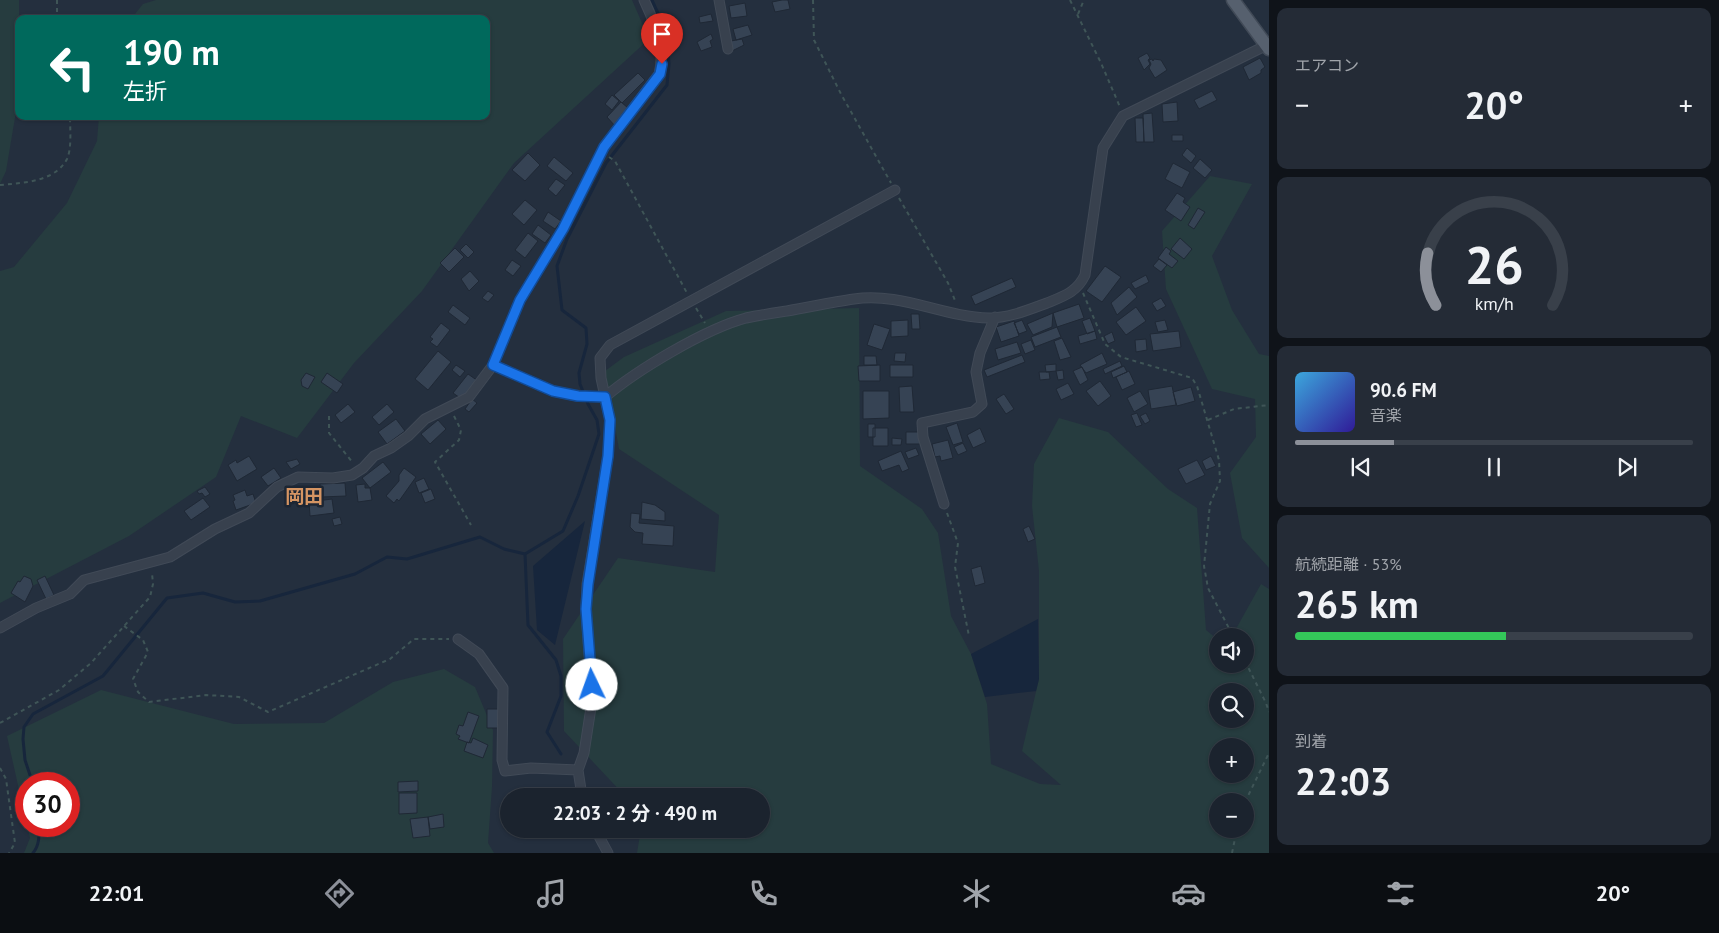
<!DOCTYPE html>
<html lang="ja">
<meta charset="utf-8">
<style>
:root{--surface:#1b232e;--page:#242b36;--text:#f1f3f6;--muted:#a0a4aa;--line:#39404a;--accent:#8c9099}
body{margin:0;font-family:"PT Sans","Noto Sans JP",sans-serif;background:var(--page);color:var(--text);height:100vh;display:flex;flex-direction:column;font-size:19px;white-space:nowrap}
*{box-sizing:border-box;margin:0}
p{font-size:16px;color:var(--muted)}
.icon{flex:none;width:28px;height:28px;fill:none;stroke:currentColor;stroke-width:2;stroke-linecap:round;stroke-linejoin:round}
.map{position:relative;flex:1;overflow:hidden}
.details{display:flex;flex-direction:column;gap:8px;padding:8px;background:#0f1319;width:450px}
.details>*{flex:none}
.top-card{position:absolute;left:15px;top:15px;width:475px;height:105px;border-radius:10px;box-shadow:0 1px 4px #0004,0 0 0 1px var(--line);background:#00695c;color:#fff;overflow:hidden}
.fabs{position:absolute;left:1209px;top:628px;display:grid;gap:10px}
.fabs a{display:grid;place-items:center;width:45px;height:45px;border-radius:50%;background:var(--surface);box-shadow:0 1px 4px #0004,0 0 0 1px var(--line);font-size:25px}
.speed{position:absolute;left:15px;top:772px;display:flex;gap:10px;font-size:25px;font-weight:700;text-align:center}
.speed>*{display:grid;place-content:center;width:65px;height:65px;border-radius:50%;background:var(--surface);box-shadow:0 1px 4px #0004,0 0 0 1px var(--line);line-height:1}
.speed .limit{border:8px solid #d22;background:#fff;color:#111}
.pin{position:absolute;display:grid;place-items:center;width:42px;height:42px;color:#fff;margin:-51px -21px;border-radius:50% 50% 50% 0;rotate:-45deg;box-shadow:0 0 5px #0007}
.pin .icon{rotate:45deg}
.me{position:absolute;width:55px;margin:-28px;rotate:357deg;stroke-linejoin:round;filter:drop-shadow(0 0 4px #0008)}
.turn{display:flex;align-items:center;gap:18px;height:105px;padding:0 25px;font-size:22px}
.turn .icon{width:65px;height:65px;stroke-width:2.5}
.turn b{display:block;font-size:35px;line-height:42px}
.big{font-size:38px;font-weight:700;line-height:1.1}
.details .card{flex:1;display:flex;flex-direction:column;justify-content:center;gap:8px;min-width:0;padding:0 18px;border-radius:10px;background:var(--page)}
.details .dial{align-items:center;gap:0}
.dial svg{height:130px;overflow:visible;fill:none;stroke:var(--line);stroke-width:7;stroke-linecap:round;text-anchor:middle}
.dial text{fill:var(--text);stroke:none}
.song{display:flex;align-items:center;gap:15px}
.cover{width:60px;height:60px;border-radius:8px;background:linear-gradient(135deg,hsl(200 70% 55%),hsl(250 70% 35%))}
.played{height:5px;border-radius:2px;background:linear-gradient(90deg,var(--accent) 25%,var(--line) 25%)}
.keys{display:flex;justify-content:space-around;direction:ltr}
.heat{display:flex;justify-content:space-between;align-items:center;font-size:28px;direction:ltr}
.charge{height:8px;border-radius:4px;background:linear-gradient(90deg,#34c759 53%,var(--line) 0)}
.trip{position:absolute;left:500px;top:788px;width:270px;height:50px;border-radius:25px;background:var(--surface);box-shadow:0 1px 4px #0004,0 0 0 1px var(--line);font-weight:700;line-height:50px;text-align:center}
.tabs{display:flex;height:80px;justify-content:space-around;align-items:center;background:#0b0e12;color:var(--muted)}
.tabs .icon{width:35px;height:35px}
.tabs .on{color:var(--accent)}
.tabs b{font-size:22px;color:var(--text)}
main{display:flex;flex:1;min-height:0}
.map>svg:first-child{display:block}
</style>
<main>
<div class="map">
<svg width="1269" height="853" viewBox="0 0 1269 853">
<rect width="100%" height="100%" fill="#242f3e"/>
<!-- green -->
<path fill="#263c3f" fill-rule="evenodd" d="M0 0H19V94L6 171 0 184Z
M156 0H632L649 39 514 163 422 291 354 363 297 438 241 416 216 477 129 536 0 603V271L14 267 67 203 97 141 99 116H486V19H131L143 4Z
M1210 176 1252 184 1212 256 1232 310 1259 354 1269 356V568L1242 538 1230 473 1256 437 1255 399 1212 389 1166 289 1162 231Z
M859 308 860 466 922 509 938 533 951 616 971 654 987 704 991 764 1040 784 1061 785 1022 751 1039 679V571L1032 506 1034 464 1059 418 1108 432 1168 489 1197 508 1206 630 1217 639 1218 664H1245V636H1232L1261 584 1269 589V853H637L641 829H761V796H625L564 731 563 639 618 558 715 572 719 515 619 449 605 371 624 357 726 311ZM1218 691H1245V719H1218ZM1218 746H1245V774H1218ZM1218 801H1245V829H1218Z
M444 669 475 687 493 730 492 787 488 843 494 853H24L30 838 27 826H69V784H26V821L7 736 101 690 234 724 324 723 393 682Z"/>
<!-- water -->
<path fill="#17263c" d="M585 521 555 645 537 630 533 566Z
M1038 619 1039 679 1036 691 985 697 971 654Z"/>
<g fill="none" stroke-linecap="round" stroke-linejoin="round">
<!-- stream -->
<path stroke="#17263c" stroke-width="3" d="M525 554 528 625 556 660 561 676V696L547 732 561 754
M33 784 25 760 23 739 24 727 33 714 103 676 167 598 203 593 235 602 260 601 355 574 387 557 407 559 480 537 504 549 525 554 563 531 578 496 599 434 597 420 588 404 580 384 579 373 587 344 586 328 562 310 557 266 567 239 606 163 667 85 669 64 666 31 652 0
M33 853C39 846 40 835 38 826"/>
</g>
<!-- building -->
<path fill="#364354" stroke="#1f2835" d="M782 0H788L790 9 775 12 772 2Z
M745 3 747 16 731 18 729 6Z
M711 14 713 21 700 23 699 17Z
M748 25 752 35 736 40 733 29Z
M711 34 713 39 710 41 712 47 701 51 697 42Z
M742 39 744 45 732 51 731 41Z
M1147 53 1150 58 1148 60 1150 64 1144 70 1138 58Z
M1260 58 1265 67 1261 70V73L1249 80 1243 67Z
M1152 59 1153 61 1154 59 1161 60 1167 70 1155 78 1149 68 1151 64 1149 60Z
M638 73 645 80 622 103 614 95Z
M1212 91 1217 100 1199 109 1194 100Z
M612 95 619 101 612 110 605 104Z
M621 102 628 108 615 126 607 117Z
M1177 102 1178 121 1163 122 1162 104Z
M1152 113 1154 142H1144L1143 114Z
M1135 118H1143L1144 142H1136Z
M1172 135H1183V141H1172Z
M1187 148 1196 156 1191 163 1182 155Z
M528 153 540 165 525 181 512 170Z
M554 157 573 173 566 181 547 166Z
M1200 159 1212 170 1205 178 1193 168Z
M1173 163 1190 172 1182 188 1165 179Z
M556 179 565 185 556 196 548 189Z
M1177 193 1185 198 1183 202 1190 207 1181 221 1165 210Z
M525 200 537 210 524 225 512 214Z
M1198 208 1205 212 1194 229 1188 225Z
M548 212 561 221 555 229 543 221Z
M538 225 551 235 545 243 532 234Z
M528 233 538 241 525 258 515 250Z
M1180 238 1192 249 1184 259 1171 249Z
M466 244 474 252 468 258 460 250Z
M1166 247 1171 251 1169 254 1178 261 1172 268 1158 258Z
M455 248 464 257 449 272 440 263Z
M1159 259 1167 265 1161 272 1153 266Z
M512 260 521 266 513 276 505 270Z
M1105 266 1121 277 1102 302 1086 291Z
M470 271 479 281 469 291 461 279Z
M1146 275 1149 282 1135 289 1131 283Z
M1012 278 1016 287 975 305 971 296Z
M1129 287 1137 297 1117 315 1111 303Z
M488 291 494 295 488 302 482 298Z
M1161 298 1166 306 1157 311 1152 303Z
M1079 304 1084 318 1057 327 1053 313Z
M453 305 470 318 465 325 448 312Z
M1136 307 1146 321 1126 335 1116 322Z
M1053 313 1052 327 1033 335 1027 324Z
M911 314H919L920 329H912Z
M1090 318 1095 331 1087 334 1082 321Z
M908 320V336L891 337V321Z
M1022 320 1027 331 1019 334 1014 323Z
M1165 320 1168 330 1158 332 1155 322Z
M1014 321 1019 336 1001 342 996 327Z
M441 323 450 330 437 347 430 342 433 339 430 337Z
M874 324 890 329 882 350 867 345Z
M1057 327 1061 337 1035 347 1031 337Z
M1095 331 1097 339 1080 344 1078 336Z
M1179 331 1181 347 1153 351 1150 334Z
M1112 332 1115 341 1108 344 1104 336Z
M1062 338 1071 357 1060 360 1054 341Z
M1146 339 1147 350 1136 352 1135 340Z
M1031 340 1035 350 1025 354 1021 344Z
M1017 342 1021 353 998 360 995 349Z
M438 351 451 362 428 390 415 379Z
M895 353H906L905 362 894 361Z
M1102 353 1107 364 1086 373 1080 365Z
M1022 355 1025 362 987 377 984 370Z
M864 356H876L877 365H864Z
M1120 361 1122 366 1105 374 1103 369Z
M1056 364V371L1046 372 1045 365Z
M456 365 465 371 460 377 452 370Z
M880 365V381H859L858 366Z
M890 365H913V377H890Z
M1124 366 1127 372 1113 378 1111 372Z
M1082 367 1088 380 1080 385 1073 371Z
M1063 370 1064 379 1058 380 1056 371Z
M1129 371 1135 384 1122 390 1116 377Z
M1039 372H1049L1050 379 1040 380Z
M306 373 315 377 308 389 302 386 301 380Z
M327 373 343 384 337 393 321 382Z
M468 374 478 381 463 400 453 393Z
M1100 381 1111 396 1098 406 1086 391Z
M1068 383 1074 394 1061 400 1056 389Z
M912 386 914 412H900L899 387Z
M1172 386 1176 405 1151 409 1148 390Z
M1191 387 1195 401 1177 406 1173 392Z
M863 391H889V418L863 419Z
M1140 391 1148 404 1134 412 1127 398Z
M1004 394 1014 409 1006 414 996 399Z
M472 399 477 403 469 412 465 409Z
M348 404 355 412 341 423 335 415Z
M387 404 394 412 379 425 372 417Z
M1137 413 1142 425 1136 427 1131 415Z
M1146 413 1150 421 1145 424 1140 416Z
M396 419 405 431 387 444 378 432Z
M438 420 446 429 430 444 421 434Z
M957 423 963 442 953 445 946 427Z
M868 424H875V437H868Z
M873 428H888V446H873Z
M980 428 986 442 973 448 967 435Z
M906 432H920V444H906Z
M892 438 902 439 901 445H892Z
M948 440 953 458 941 461 940 456 935 457 932 444Z
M963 443 967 451 958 455 954 447Z
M916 448 919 455 908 459 905 452Z
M901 451 909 469 902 472 899 465 882 471 878 461Z
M249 456 257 469 237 481 228 465 236 460 237 463Z
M1211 456 1216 466 1206 470 1202 461Z
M297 459 300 464 291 469 286 462Z
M1197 460 1205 475 1186 484 1178 469Z
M383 462 391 472 370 488 362 478Z
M274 468 281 478 268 486 261 477Z
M404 468 416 477 399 501 397 499 394 503 386 496 399 481V475Z
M424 478 429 489 419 493 415 482Z
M345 483 346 496 321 497 320 484Z
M365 484V488H370L372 500 358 502 356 485Z
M205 487 210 494 205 497 202 493 199 494 197 491Z
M431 489 435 499 425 503 421 493Z
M245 490 247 496 253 494 256 503 236 510 233 501 235 500 233 495Z
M203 498 210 507 191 520 184 511Z
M332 499 334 513 310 516 309 502Z
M642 502 655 505 665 512V521L641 519Z
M631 513 640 514 639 523 674 526 673 546 642 544 643 533 635 532 630 527Z
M340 517 342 524 334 526 332 519Z
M1029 526 1035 539 1028 542 1023 529Z
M981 566 985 583 975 586 971 569Z
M24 576 31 579 33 586 25 602 11 593 18 581 20 582Z
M45 576 54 595 46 599 37 580Z
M487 709H499L498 728H487Z
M468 712 479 716 469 743 458 739 460 736 456 734 459 725 463 726Z
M473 738 488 745 483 758 464 751 467 742 471 743Z
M418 781V791L398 792V782Z
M399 793H417V813L399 814Z
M443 814 444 827 430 829 428 817Z
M428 817 430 836 413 838 410 819Z
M611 829H627L628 830 617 837Z"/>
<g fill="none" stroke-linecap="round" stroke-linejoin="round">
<!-- minor casing -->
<g stroke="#414a57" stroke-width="11">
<path id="minor" d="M719 0 728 49
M493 365 553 391 577 396 605 397C637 370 705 329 746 318 760 315 774 313 787 311 810 307 832 302 854 299 901 292 943 317 989 318 1009 318 1028 310 1047 303 1064 296 1077 292 1085 275L1103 148 1123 116 1265 46
M944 504 923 437 922 423 973 412 982 404 976 372 980 353 995 317
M0 628 36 608 70 594 84 580 170 557 215 529 249 513 277 487 298 477 333 478 352 475 363 468 374 456 391 448 408 436 425 419 469 397 493 365 520 300 563 229 604 147 659 74C666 47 655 24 644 0
M458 639 479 654 503 688 502 760 505 771 531 768 578 770
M582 796 578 770 584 753 592 701 586 609 587 584 608 456 610 420 601 378 600 358 610 345 895 190
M595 829 608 853"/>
</g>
<!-- primary casing -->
<g stroke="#414a57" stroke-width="15">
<path id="primary" d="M1233 0 1269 49"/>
</g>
<!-- path -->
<path stroke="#3f5557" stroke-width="2" stroke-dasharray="4 4" stroke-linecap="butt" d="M57 0V19
M813 0 814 40 841 94 891 183
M1070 0 1101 63 1120 107
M1078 14 1084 0
M609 157 615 161 687 293
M0 185C22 183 55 182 67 159 72 148 70 129 70 116
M899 198 948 283 956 303
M1083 293 1105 344 1121 357 1192 378 1197 386 1219 460 1220 481 1210 504 1204 566 1208 588 1233 636
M696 308 705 323
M329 416V433L353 463
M454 416 461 430 459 440 435 462 471 525
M1208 420 1234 409 1269 405
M947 513 958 543 955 567 969 636
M124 626 143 640 148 652 133 679 138 692 149 702 206 695 239 697 268 712 390 659 414 639H449
M1245 661 1266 703 1269 712
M0 723 59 690 91 663 150 597 153 584 152 573
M0 768 6 779 15 843 9 853
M1245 802 1269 753
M1232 853 1237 829"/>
<!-- minor -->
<use href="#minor" stroke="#38414e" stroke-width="9"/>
<!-- primary -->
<use href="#primary" stroke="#56606e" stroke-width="12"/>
</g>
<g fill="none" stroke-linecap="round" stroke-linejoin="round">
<!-- route casing -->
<g stroke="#114b97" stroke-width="12">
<path id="route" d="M592 685 586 609 588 584 608 456 610 420 605 397 578 396 553 391 493 365 520 300 563 229 604 147 660 74 662 64"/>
</g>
<!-- route -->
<use href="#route" stroke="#1a73e8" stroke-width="9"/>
</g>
<g text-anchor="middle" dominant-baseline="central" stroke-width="5" stroke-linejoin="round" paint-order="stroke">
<!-- quarter labels -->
<g font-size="19" font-weight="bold" fill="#d59563" stroke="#1d2633">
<text x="304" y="496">岡田</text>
</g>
</g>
</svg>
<div class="fabs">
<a><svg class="icon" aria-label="sound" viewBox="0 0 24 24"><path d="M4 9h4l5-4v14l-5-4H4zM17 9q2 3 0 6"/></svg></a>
<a><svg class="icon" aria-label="search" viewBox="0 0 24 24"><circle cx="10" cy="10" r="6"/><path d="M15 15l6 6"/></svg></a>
<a>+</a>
<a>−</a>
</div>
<div class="speed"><div class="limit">30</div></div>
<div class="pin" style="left:662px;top:64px;background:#d93025"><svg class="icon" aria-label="arrive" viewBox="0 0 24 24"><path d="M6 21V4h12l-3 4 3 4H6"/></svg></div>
<svg class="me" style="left:592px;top:685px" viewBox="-20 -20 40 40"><circle r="19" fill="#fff"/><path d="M0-13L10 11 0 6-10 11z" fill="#1a73e8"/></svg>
<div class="trip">22:03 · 2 分 · 490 m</div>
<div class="top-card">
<div class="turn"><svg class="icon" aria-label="left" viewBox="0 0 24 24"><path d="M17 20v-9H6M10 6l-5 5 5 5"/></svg><div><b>190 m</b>左折</div></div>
</div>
</div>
<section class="details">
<div class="card"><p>エアコン</p>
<div class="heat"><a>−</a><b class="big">20°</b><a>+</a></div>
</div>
<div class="card dial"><svg viewBox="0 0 100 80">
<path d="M14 69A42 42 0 1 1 86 69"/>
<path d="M14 69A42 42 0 0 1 9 37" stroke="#8c9099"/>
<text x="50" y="56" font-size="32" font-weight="700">26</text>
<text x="50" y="72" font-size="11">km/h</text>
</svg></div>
<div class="card">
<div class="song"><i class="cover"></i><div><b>90.6 FM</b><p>音楽</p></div></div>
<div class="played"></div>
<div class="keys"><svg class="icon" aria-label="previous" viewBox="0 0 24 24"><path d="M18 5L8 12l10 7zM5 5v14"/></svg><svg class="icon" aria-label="pause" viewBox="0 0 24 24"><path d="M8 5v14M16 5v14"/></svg><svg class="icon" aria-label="next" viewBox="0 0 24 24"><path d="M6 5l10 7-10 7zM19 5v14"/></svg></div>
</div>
<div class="card"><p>航続距離 · 53%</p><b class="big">265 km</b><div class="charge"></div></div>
<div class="card"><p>到着</p><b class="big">22:03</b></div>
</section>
</main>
<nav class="tabs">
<b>22:01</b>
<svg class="icon on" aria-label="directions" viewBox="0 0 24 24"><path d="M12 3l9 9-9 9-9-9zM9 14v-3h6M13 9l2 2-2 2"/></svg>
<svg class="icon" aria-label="music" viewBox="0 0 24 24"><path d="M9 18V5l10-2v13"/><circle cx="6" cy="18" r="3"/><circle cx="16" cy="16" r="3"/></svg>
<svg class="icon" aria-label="phone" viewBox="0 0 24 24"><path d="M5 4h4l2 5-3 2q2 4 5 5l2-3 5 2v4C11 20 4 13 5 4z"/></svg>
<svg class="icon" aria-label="climate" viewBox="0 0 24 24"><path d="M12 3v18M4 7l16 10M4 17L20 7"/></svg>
<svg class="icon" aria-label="car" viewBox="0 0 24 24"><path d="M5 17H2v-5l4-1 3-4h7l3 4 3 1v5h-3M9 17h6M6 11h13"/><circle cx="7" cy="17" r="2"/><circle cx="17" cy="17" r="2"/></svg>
<svg class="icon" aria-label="filters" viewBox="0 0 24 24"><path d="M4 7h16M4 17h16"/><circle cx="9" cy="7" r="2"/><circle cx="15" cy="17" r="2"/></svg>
<b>20°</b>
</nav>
